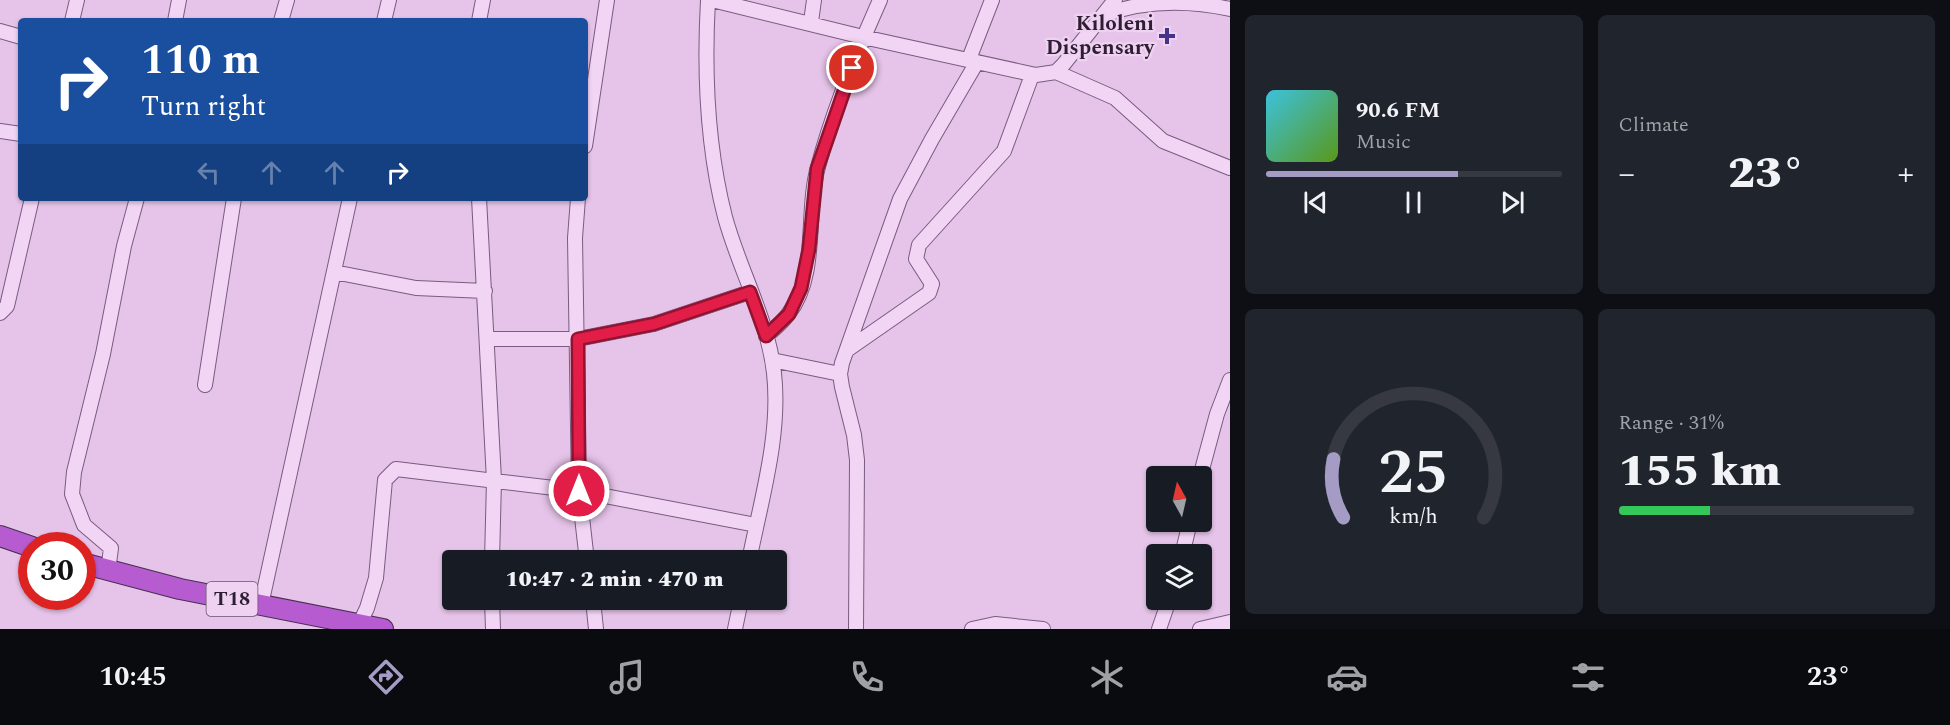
<!DOCTYPE html>
<meta charset="utf-8">
<style>
:root{--surface:#171b24;--page:#20242c;--text:#f1f3f6;--muted:#9ea1a6;--line:#363941;--accent:#a49cc5}
body{margin:0;font-family:Spectral,serif;background:var(--page);color:var(--text);height:100vh;display:flex;flex-direction:column;font-size:22px;white-space:nowrap}
*{box-sizing:border-box;margin:0}
p{font-size:20px;color:var(--muted)}
.icon{flex:none;width:33px;height:33px;fill:none;stroke:currentColor;stroke-width:2;stroke-linecap:round;stroke-linejoin:round}
.map{position:relative;flex:1;overflow:hidden}
.side{display:flex;flex-direction:column;gap:15px;padding:15px;background:#0d0f14;width:720px}
.side>*{flex:none}
.guide{position:absolute;left:18px;top:18px;width:570px;height:183px;border-radius:6px;box-shadow:0 2px 4px #0004;background:#1a4fa0;color:#fff;overflow:hidden}
.needle{width:39px;rotate:352deg}
.buttons{position:absolute;left:1146px;top:466px;display:grid;gap:12px}
.buttons a{display:grid;place-items:center;width:66px;height:66px;border-radius:6px;background:var(--surface);box-shadow:0 2px 4px #0004;font-size:30px}
.speed{position:absolute;left:18px;top:532px;display:flex;gap:12px;font-size:30px;font-weight:700;text-align:center}
.speed>*{display:grid;place-content:center;width:78px;height:78px;border-radius:50%;background:var(--surface);box-shadow:0 2px 4px #0004;line-height:1}
.speed .limit{border:9px solid #d22;background:#fff;color:#111}
.pin{position:absolute;display:grid;place-items:center;width:51px;height:51px;color:#fff;margin:-26px;border:3px solid #fff;border-radius:50%;box-shadow:0 2px 6px #0007}
.me{position:absolute;width:66px;margin:-33px;rotate:0deg;stroke-linejoin:round;filter:drop-shadow(0 0 4px #0008)}
.turn{display:flex;align-items:center;gap:21px;height:126px;padding:0 24px;font-size:27px}
.turn .icon{width:78px;height:78px;stroke-width:2.5}
.turn b{display:block;font-size:42px;line-height:51px}
.lanes{display:flex;align-items:center;height:57px;padding:0 24px;background:#0003;justify-content:center;gap:30px;direction:ltr}
.lanes .off{opacity:.35}
.big{font-size:45px;font-weight:800;line-height:1.1}
.side .widget{flex:1;display:flex;flex-direction:column;justify-content:center;gap:9px;min-width:0;padding:0 21px;border-radius:9px;background:var(--page)}
.side .dial{align-items:center;gap:0}
.dial svg{height:156px;overflow:visible;fill:none;stroke:var(--line);stroke-width:7;stroke-linecap:round;text-anchor:middle}
.dial text{fill:var(--text);stroke:none}
.song{display:flex;align-items:center;gap:18px}
.cover{width:72px;height:72px;border-radius:9px;background:linear-gradient(135deg,hsl(190 70% 55%),hsl(90 70% 35%))}
.played{height:6px;border-radius:3px;background:linear-gradient(90deg,var(--accent) 65%,var(--line) 65%)}
.keys{display:flex;justify-content:space-around;direction:ltr}
.heat{display:flex;justify-content:space-between;align-items:center;font-size:33px;direction:ltr}
.charge{height:9px;border-radius:4px;background:linear-gradient(90deg,#34c759 31%,var(--line) 0)}
.side .tiles{flex:1;display:grid;gap:15px;grid-template-columns:repeat(2,1fr)}
.trip{position:absolute;left:442px;top:550px;width:345px;height:60px;border-radius:6px;background:var(--surface);box-shadow:0 2px 4px #0004;font-weight:800;line-height:60px;text-align:center}
.tabs{display:flex;height:96px;justify-content:space-around;align-items:center;background:#090b0e;color:var(--muted)}
.tabs .icon{width:42px;height:42px}
.tabs .selected{color:var(--accent)}
.tabs b{font-size:27px;color:var(--text)}
main{display:flex;flex:1;min-height:0}
.map>svg:first-child{display:block}
</style>
<main>
<div class="map">
<svg width="1230" height="629" viewBox="0 0 1230 629">
<rect width="100%" height="100%" fill="#e6c3e9"/>
<g fill="none" stroke-linecap="round" stroke-linejoin="round">
<!-- minor casing -->
<g stroke="#785c81" stroke-width="16">
<path id="minor" d="M708 0C704 71 707 147 725 217 739 269 768 319 774 373 781 435 761 500 749 561
M712 0 863 37 1036 75 1056 72 1063 65 1115 0
M1104 15C1145 0 1188 0 1230 9
M72 21 77 0
M175 21 179 0
M281 21 287 0
M384 21 389 0
M479 21 483 0
M811 22 814 0
M0 31 21 37
M969 59 992 0
M1056 72 1115 98 1163 141 1230 168
M0 131 21 134
M585 146 607 0
M479 198 494 480 492 561
M578 198 575 238 579 491 587 561
M334 272 416 288 485 291
M0 313 7 306 32 198
M766 336C774 329 783 322 789 313 819 274 805 212 818 167 833 110 856 54 880 0
M487 339H578L654 324 750 292
M847 350 929 293 932 284 916 259 919 245 1004 151 1032 75
M772 360 840 374
M205 385 234 198
M1200 477 1217 414 1230 380
M1182 555 1190 522
M108 571 111 548 84 525 72 494 74 472 103 354 124 246 137 198
M492 600 493 629
M593 600 596 629
M261 605 350 198
M357 629 367 608 376 578 385 480 396 469 579 491 756 525
M735 629 741 600
M856 629 857 460 854 435 842 387 840 374 842 363 900 199 932 139 977 62
M972 629 995 624 1043 629
M1159 629 1169 600
M1200 629 1230 622"/>
</g>
<!-- highway casing -->
<g stroke="#45304f" stroke-width="22">
<path id="highway" d="M0 536 32 547
M82 563 180 589 383 629"/>
</g>
<!-- minor -->
<use href="#minor" stroke="#f2d5f5" stroke-width="14"/>
<!-- highway -->
<use href="#highway" stroke="#b75cd0" stroke-width="20"/>
</g>
<g fill="none" stroke-linecap="round" stroke-linejoin="round">
<!-- route casing -->
<g stroke="#92132f" stroke-width="15">
<path id="route" d="M579 491 578 339 654 324 750 292 766 336 789 314 801 288 809 249 817 169 852 68"/>
</g>
<!-- route -->
<use href="#route" stroke="#e11d48" stroke-width="10"/>
</g>
<!-- markers -->
<path fill="#453289" stroke="#efd2f1" stroke-width="2" d="M1164 27h6v6h6v6h-6v6h-6v-6h-6v-6h6z"/>
<g text-anchor="middle" dominant-baseline="central" stroke-width="4.5" stroke-linejoin="round" paint-order="stroke">
<!-- shield labels -->
<rect fill="#efd2f1" stroke="#67546b" stroke-width="1.5" x="206.5" y="582" width="51" height="34" rx="4.5"/>
<g font-size="20" font-weight="bold" fill="#2d1e32">
<text x="232" y="599">T18</text>
</g>
<!-- poi labels -->
<g font-size="21" font-weight="bold" fill="#2d1e32" stroke="#efd2f1" text-anchor="end">
<text x="1154" y="24">Kiloleni<tspan x="1154" dy="24">Dispensary</tspan></text>
</g>
</g>
</svg>
<div class="buttons">
<a><svg class="needle" viewBox="-14 -14 28 28"><path d="M0-13l5 13h-10z" fill="#e53935"/><path d="M0 13l5-13h-10z" fill="#9ea1a6"/></svg></a>
<a><svg class="icon" aria-label="layers" viewBox="0 0 24 24"><path d="M12 4l9 5-9 5-9-5zM3 14l9 5 9-5"/></svg></a>
</div>
<div class="speed"><div class="limit">30</div></div>
<div class="pin" style="left:852px;top:68px;background:#d93025"><svg class="icon" aria-label="arrive" viewBox="0 0 24 24"><path d="M6 21V4h12l-3 4 3 4H6"/></svg></div>
<svg class="me" style="left:579px;top:491px" viewBox="-20 -20 40 40"><circle r="17" fill="#e11d48" stroke="#fff" stroke-width="3"/><path d="M0-11L8 9 0 5-8 9z" fill="#fff"/></svg>
<div class="trip">10:47 · 2 min · 470 m</div>
<div class="guide">
<div class="turn"><svg class="icon" aria-label="right" viewBox="0 0 24 24"><path d="M7 20v-9h11M14 6l5 5-5 5"/></svg><div><b>110 m</b>Turn right</div></div>
<div class="lanes"><svg class="icon off" aria-label="left" viewBox="0 0 24 24"><path d="M17 20v-9H6M10 6l-5 5 5 5"/></svg><svg class="icon off" aria-label="ahead" viewBox="0 0 24 24"><path d="M12 20V5M6 11l6-6 6 6"/></svg><svg class="icon off" aria-label="ahead" viewBox="0 0 24 24"><path d="M12 20V5M6 11l6-6 6 6"/></svg><svg class="icon" aria-label="right" viewBox="0 0 24 24"><path d="M7 20v-9h11M14 6l5 5-5 5"/></svg></div>
</div>
</div>
<section class="side">
<div class="tiles">
<div class="widget">
<div class="song"><i class="cover"></i><div><b>90.6 FM</b><p>Music</p></div></div>
<div class="played"></div>
<div class="keys"><svg class="icon" aria-label="previous" viewBox="0 0 24 24"><path d="M18 5L8 12l10 7zM5 5v14"/></svg><svg class="icon" aria-label="pause" viewBox="0 0 24 24"><path d="M8 5v14M16 5v14"/></svg><svg class="icon" aria-label="next" viewBox="0 0 24 24"><path d="M6 5l10 7-10 7zM19 5v14"/></svg></div>
</div>
<div class="widget"><p>Climate</p>
<div class="heat"><a>−</a><b class="big">23°</b><a>+</a></div>
</div>
<div class="widget dial"><svg viewBox="0 0 100 80">
<path d="M14 69A42 42 0 1 1 86 69"/>
<path d="M14 69A42 42 0 0 1 9 39" stroke="#a49cc5"/>
<text x="50" y="56" font-size="32" font-weight="700">25</text>
<text x="50" y="72" font-size="11">km/h</text>
</svg></div>
<div class="widget"><p>Range · 31%</p><b class="big">155 km</b><div class="charge"></div></div>
</div>
</section>
</main>
<nav class="tabs">
<b>10:45</b>
<svg class="icon selected" aria-label="directions" viewBox="0 0 24 24"><path d="M12 3l9 9-9 9-9-9zM9 14v-3h6M13 9l2 2-2 2"/></svg>
<svg class="icon" aria-label="music" viewBox="0 0 24 24"><path d="M9 18V5l10-2v13"/><circle cx="6" cy="18" r="3"/><circle cx="16" cy="16" r="3"/></svg>
<svg class="icon" aria-label="phone" viewBox="0 0 24 24"><path d="M5 4h4l2 5-3 2q2 4 5 5l2-3 5 2v4C11 20 4 13 5 4z"/></svg>
<svg class="icon" aria-label="climate" viewBox="0 0 24 24"><path d="M12 3v18M4 7l16 10M4 17L20 7"/></svg>
<svg class="icon" aria-label="car" viewBox="0 0 24 24"><path d="M5 17H2v-5l4-1 3-4h7l3 4 3 1v5h-3M9 17h6M6 11h13"/><circle cx="7" cy="17" r="2"/><circle cx="17" cy="17" r="2"/></svg>
<svg class="icon" aria-label="filters" viewBox="0 0 24 24"><path d="M4 7h16M4 17h16"/><circle cx="9" cy="7" r="2"/><circle cx="15" cy="17" r="2"/></svg>
<b>23°</b>
</nav>
